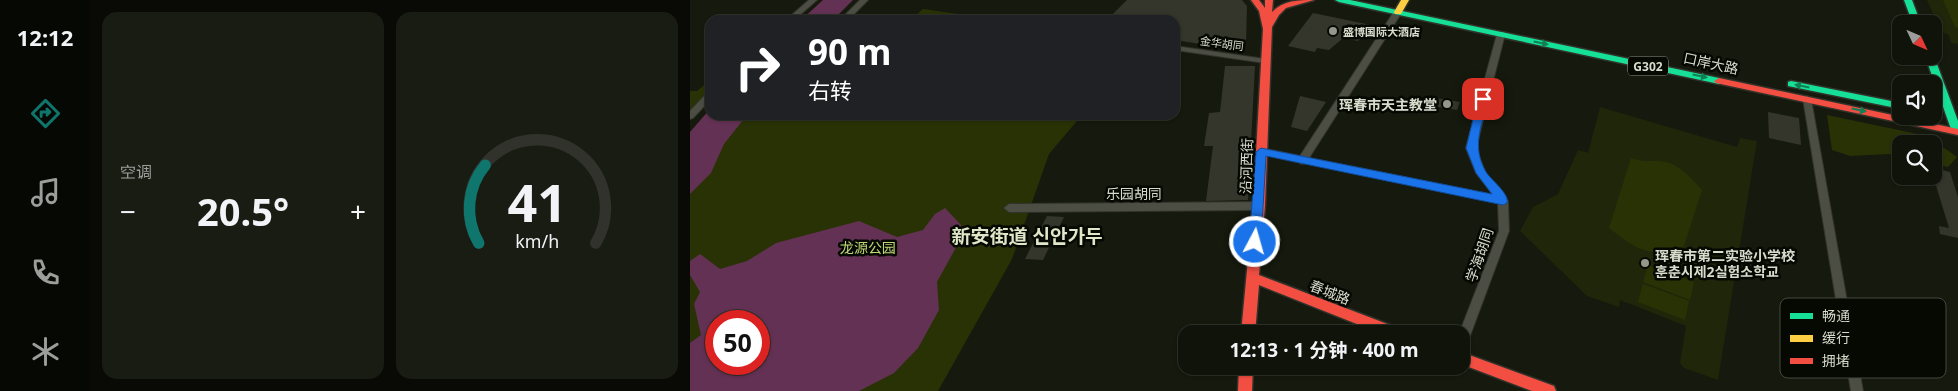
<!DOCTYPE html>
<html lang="zh">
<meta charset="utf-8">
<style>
:root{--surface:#10130a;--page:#191c13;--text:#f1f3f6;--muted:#9c9e9c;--line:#30322b;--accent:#0f766e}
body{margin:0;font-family:"Noto Sans","Noto Sans SC","Noto Sans KR",sans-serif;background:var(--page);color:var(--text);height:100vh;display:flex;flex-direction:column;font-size:19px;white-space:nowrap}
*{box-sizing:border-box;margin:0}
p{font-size:16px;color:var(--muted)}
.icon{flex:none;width:28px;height:28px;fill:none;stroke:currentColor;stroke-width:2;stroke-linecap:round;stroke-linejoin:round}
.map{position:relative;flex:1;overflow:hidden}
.details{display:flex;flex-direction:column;gap:12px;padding:12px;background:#090a06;width:600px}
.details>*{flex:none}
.top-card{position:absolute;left:15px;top:15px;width:475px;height:105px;border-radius:15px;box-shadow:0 1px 4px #0004,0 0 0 1px var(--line);background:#202124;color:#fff;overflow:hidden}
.needle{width:32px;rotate:134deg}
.buttons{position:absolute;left:1202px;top:15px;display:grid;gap:10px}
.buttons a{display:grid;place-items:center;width:50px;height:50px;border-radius:10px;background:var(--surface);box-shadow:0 1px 4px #0004,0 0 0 1px var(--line);font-size:25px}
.speed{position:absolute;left:15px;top:310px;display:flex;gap:10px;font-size:25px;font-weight:700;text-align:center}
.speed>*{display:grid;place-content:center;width:65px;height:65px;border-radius:50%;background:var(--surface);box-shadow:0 1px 4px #0004,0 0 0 1px var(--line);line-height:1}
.speed .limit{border:8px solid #d22;background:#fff;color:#111}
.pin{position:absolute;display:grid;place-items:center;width:42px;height:42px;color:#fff;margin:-21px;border-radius:10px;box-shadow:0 2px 8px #0006}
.me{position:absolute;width:55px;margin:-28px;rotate:6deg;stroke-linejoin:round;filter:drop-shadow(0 0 4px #0008)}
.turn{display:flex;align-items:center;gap:18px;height:105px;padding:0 20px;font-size:22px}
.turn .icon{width:65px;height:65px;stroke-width:2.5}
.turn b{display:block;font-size:35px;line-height:42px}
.big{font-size:38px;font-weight:700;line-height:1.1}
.details .tile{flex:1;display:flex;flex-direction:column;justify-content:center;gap:8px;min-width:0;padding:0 18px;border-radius:15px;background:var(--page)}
.details .dial{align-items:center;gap:0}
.dial svg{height:130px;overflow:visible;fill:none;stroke:var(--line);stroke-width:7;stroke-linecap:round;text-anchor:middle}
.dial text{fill:var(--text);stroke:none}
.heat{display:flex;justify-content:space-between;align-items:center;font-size:28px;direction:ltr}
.details .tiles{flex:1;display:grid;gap:12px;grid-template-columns:repeat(2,1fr)}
.trip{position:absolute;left:488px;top:325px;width:292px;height:50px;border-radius:15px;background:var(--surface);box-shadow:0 1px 4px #0004,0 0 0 1px var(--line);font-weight:700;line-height:50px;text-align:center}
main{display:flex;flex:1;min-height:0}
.menu{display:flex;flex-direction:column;width:90px;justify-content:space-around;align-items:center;background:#060804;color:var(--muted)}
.menu .icon{width:35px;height:35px}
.menu .current{color:var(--accent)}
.menu b{font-size:22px;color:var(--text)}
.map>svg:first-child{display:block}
</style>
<main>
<nav class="menu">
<b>12:12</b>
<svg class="icon current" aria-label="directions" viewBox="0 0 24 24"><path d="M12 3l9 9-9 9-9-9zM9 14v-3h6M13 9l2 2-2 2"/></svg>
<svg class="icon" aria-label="music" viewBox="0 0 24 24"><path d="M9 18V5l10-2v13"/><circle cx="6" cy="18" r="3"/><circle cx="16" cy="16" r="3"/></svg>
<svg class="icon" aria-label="phone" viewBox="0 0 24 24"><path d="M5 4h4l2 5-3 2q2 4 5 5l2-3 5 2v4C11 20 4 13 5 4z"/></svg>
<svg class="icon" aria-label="climate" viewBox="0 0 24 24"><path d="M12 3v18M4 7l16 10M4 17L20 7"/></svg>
</nav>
<section class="details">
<div class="tiles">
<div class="tile"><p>空调</p>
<div class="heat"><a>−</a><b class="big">20.5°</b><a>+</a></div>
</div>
<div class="tile dial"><svg viewBox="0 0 100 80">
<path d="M14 69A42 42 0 1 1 86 69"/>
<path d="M14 69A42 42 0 0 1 18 21" stroke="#0f766e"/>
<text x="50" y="56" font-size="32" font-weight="700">41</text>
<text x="50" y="72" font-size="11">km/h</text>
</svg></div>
</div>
</section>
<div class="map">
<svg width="1268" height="391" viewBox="0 0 1268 391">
<rect width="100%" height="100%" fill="#16190d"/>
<!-- built -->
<path fill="#202609" d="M1237 0H1268V44L1261 43 1259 35 1251 32Z
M910 107 1047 147 1050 138 1067 141 1028 380 994 368 990 363 996 326 930 300 929 307 897 296 830 231 843 207 868 194 888 150 898 153Z"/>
<!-- green -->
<path fill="#293205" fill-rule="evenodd" d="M1253 0H1268V28L1265 27Z
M233 9 310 20H220Z
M17 83H20V91L0 112V91H7Z
M56 115H392L359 154 322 259 248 391H0V178ZM26 321H69V364H26Z
M1137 115 1237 136 1267 157 1258 167 1244 164V144H1211V157L1199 154 1160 156 1142 150Z
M941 158C953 162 957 161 968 161 987 161 1001 178 1012 190L992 252C954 254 949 251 919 228Z
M958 265 1004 282 1000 300 953 282Z
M953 284 999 301 995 320 948 302Z"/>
<!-- water -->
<path fill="#633154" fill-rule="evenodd" d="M133 0H163L143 20H111Z
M20 109V115H57L34 144 21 173 0 194V132Z
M255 208 271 225 269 242 247 282 249 310 228 348 204 373 169 391H0V343L11 335 4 304 10 292 0 275V261L10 254 30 269 57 261 86 243 169 221 207 237 233 230 245 214ZM26 321H69V364H26Z"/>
<!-- building -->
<path fill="#34362c" d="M437 0H552L557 6 556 43 549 50 485 40V20H417Z
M623 13 681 25 668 41 653 38 639 50 627 48 625 52 598 46Z
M535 66H565L558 200 516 201 523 146H514L519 113 530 112Z
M610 96 636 102 617 131 601 127Z
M746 98 770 102 767 110 743 106Z
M1078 112 1109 118 1111 145 1079 138Z
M1244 168 1260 172 1268 197V238L1250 234 1249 226 1259 228 1244 179Z
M357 216 374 217 353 260 335 259Z"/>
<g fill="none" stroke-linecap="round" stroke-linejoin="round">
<!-- street casing -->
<g stroke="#31332b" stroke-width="2">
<path id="street" d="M119 0H127L104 20H96Z
M170 0H178L158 20H150Z
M705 10 712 12 619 158 803 195 786 173 776 148 807 34 811 32H814L815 34 786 148 795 172 818 201 819 231 777 344 775 348 771 349V334H769L809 231 808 203 615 163 612 164 608 162 568 153 566 151 571 148 610 156Z
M485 46 575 59 579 61 575 63 485 50Z
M20 92V100L3 118 0 119V111L17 93Z
M1117 96 1121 99 1173 391H1161L1113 99Z
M569 202 574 206 569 210 319 212 314 208 319 204Z"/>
</g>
<!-- fast casing -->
<g stroke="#31332b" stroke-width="3">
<path id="fast" d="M645 0H660L1029 78 1034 81 1029 84 649 2Z
M1214 0H1222L1231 24H1223Z
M1235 56H1244L1268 121V135L1262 132Z
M1101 81 1211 103V109L1098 86V82Z"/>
</g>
<!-- slow casing -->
<g stroke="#31332b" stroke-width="3">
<path id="slow" d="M711 0H719L711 14H705L704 12Z"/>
</g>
<!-- jam casing -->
<g stroke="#31332b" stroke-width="3">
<path id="jam" d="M561 0H569L575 8V0H583L582 12C594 0 608 0 624 0L596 8 589 15 582 27 575 206 569 275 713 330 715 334H692L569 285 565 334H551L563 206 573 29 569 11Z
M1029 78 1268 129V135L1026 83 1024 81Z
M771 352 864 386 866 391H842L771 364Z
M549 366H563L562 391H548Z"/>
</g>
<!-- street -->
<use href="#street" fill="#4c4e44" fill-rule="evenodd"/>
<!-- fast -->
<use href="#fast" fill="#16e098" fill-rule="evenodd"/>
<!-- slow -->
<use href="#slow" fill="#ffcf43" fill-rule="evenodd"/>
<!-- jam -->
<use href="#jam" fill="#f24e42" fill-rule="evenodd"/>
</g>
<!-- one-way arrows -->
<defs><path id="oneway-solid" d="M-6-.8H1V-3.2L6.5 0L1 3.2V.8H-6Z" transform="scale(1.25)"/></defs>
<g fill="#0f7f54">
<use href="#oneway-solid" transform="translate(851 43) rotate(12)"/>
<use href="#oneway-solid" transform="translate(1010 76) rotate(12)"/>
<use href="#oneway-solid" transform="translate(1112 86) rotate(-169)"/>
<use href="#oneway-solid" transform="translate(1169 110) rotate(12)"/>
</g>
<!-- route -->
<path fill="#1a73e8" stroke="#114b97" d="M793 96 798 99C792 126 781 146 796 172 801 180 820 194 817 203L813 205 576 156 571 242 565 246 561 245 559 242 566 152 571 148 802 194 786 173 776 148 788 99Z"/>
<!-- markers -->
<g fill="#94988a" stroke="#060802" stroke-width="2">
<circle cx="643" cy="31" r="5"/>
<circle cx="757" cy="104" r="5"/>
<circle cx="955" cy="263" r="5"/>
</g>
<g text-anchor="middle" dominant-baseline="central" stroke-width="5" stroke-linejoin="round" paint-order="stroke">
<!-- far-poi labels -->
<g font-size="11" font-weight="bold" fill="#d8dccd" stroke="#060802" text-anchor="start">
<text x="653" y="31">盛博国际大酒店</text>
</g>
<!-- far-street labels -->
<g font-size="11" fill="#d8dccd" stroke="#060802">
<text transform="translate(532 43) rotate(8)">金华胡同</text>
</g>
<!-- shield labels -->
<rect fill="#060802" stroke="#999c90" stroke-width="1" x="938" y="56.5" width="40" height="19" rx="4"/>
<g font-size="12" font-weight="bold" fill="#d8dccd">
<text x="958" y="66">G302</text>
</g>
<!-- street labels -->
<g font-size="14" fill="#d8dccd" stroke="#060802">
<text transform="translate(1021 63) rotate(12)">口岸大路</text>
<text transform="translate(556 166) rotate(-88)">沿河西街</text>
<text x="444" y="193">乐园胡同</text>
<text transform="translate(789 255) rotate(-71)">学海胡同</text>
<text transform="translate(640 292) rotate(21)">春城路</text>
</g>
<!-- poi labels -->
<g font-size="14" font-weight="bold" fill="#d8dccd" stroke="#060802" text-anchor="end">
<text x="747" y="104">珲春市天主教堂</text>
<text x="965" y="255" text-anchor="start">珲春市第二实验小学校<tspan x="965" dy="16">훈춘시제2실험소학교</tspan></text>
</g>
<!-- park labels -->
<g font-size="14" fill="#bfd777" stroke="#060802">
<text x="178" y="247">龙源公园</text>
</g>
<!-- district labels -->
<g font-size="19" font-weight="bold" fill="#dee7c8" stroke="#060802">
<text x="337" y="236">新安街道 신안가두</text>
</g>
</g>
<!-- legend -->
<rect x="1090" y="298" width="166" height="80" rx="8" fill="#060802" stroke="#45483f" stroke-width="1"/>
<rect x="1100" y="313" width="23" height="6" fill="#16e098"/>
<rect x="1100" y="335" width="23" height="7" fill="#ffcf43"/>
<rect x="1100" y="358" width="23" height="6" fill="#f24e42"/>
<g font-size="14" fill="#d8dccd">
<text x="1132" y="321">畅通</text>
<text x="1132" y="343">缓行</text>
<text x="1132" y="366">拥堵</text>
</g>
</svg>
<div class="buttons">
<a><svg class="needle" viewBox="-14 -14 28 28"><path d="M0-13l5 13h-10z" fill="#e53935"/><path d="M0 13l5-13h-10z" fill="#9c9e9c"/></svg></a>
<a><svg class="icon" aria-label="sound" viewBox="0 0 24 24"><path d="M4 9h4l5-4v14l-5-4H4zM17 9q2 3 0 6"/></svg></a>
<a><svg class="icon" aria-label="search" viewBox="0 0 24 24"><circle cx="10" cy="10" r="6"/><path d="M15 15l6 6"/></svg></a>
</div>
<div class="speed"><div class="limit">50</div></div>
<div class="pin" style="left:793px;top:99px;background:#d93025"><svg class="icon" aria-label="arrive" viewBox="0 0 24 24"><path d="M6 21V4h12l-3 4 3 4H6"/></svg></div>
<svg class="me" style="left:565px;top:242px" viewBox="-20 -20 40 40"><circle r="17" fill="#1a73e8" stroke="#fff" stroke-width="3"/><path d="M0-11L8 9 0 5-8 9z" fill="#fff"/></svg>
<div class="trip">12:13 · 1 分钟 · 400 m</div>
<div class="top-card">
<div class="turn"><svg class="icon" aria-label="right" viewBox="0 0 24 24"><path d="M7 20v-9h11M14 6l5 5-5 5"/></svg><div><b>90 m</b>右转</div></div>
</div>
</div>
</main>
